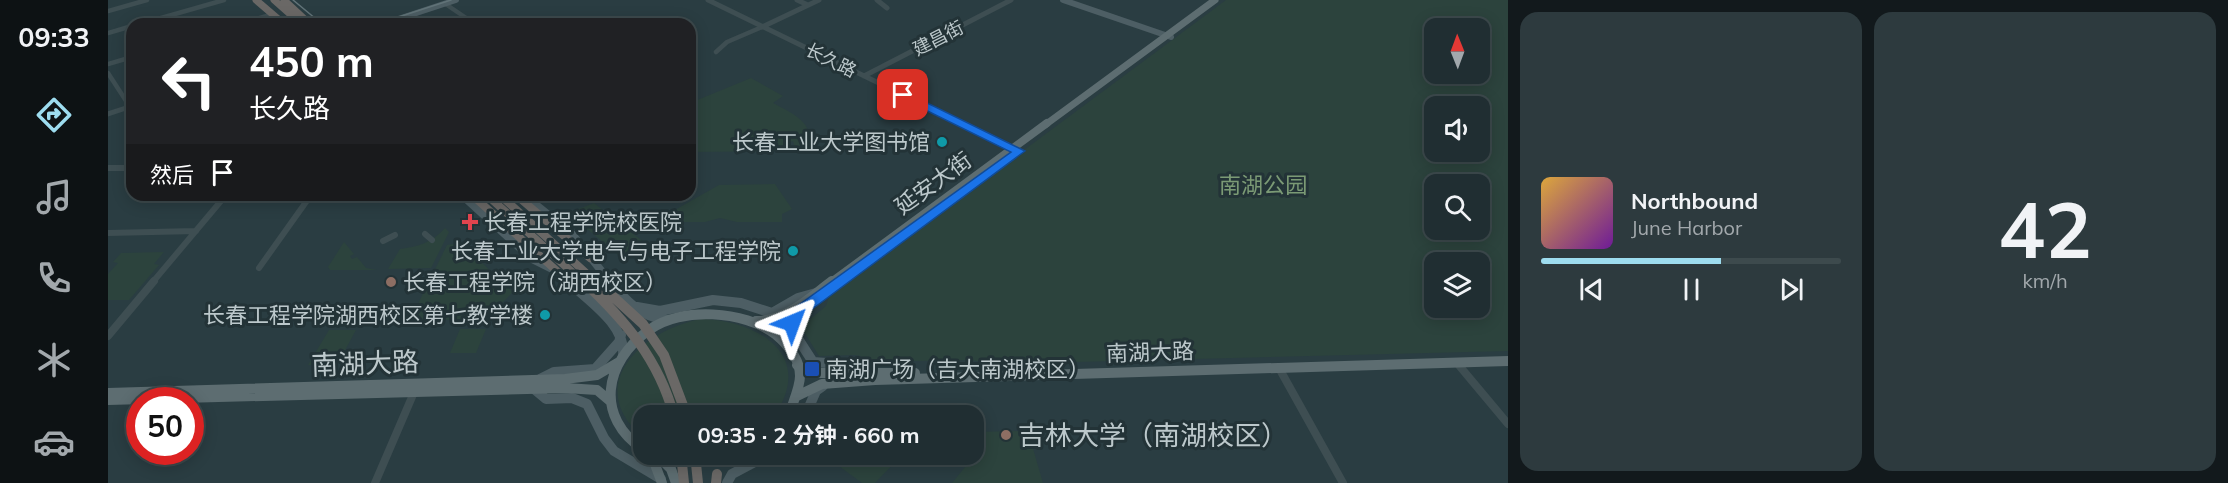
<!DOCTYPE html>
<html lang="zh">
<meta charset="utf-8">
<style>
:root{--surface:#202e32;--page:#2d3a3e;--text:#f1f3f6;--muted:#a2a8ac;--line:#3d4a4d;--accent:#9ddcef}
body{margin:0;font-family:Mulish,"Noto Sans SC",sans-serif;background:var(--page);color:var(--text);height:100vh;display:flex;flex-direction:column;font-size:22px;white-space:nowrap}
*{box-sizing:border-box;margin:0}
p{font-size:20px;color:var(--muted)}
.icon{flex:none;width:33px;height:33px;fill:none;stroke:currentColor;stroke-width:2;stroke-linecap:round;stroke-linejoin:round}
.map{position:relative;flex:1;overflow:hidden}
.sheet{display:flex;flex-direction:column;gap:12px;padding:12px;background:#12191c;width:720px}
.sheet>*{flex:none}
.hud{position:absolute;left:18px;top:18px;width:570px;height:183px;border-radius:18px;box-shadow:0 3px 15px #0003,0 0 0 2px var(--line);background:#202124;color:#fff;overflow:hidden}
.needle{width:39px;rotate:359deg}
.tools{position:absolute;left:1316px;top:18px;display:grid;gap:12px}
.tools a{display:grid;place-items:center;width:66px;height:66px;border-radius:12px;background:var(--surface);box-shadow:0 3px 15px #0003,0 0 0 2px var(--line);font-size:30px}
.speed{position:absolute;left:18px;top:387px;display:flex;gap:12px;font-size:30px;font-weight:700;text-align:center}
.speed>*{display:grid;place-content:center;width:78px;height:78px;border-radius:50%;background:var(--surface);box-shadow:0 3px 15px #0003,0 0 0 2px var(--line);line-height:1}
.speed .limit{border:9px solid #d22;background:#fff;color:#111}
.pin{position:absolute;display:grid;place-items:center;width:51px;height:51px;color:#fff;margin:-26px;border-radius:12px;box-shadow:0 3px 9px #0006}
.me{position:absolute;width:66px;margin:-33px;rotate:44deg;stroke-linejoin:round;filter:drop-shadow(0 0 4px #0008)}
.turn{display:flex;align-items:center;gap:21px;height:126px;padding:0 24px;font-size:27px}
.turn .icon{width:78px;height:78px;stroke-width:2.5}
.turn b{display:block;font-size:42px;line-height:51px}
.then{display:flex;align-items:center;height:57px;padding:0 24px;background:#0003;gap:12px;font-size:22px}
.sheet .widget{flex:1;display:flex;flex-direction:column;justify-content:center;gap:9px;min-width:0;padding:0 21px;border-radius:18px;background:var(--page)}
.sheet .dial{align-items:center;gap:0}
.dial b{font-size:78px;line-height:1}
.song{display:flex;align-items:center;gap:18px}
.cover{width:72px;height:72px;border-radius:9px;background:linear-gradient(135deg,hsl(40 70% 55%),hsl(280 70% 35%))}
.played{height:6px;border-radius:3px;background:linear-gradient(90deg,var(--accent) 60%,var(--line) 60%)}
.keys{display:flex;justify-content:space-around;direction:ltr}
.sheet .tiles{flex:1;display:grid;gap:12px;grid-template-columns:repeat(2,1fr)}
.trip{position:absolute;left:525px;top:405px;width:351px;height:60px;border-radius:18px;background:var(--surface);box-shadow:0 3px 15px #0003,0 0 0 2px var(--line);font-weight:700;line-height:60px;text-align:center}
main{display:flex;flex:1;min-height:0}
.tab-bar{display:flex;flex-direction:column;width:108px;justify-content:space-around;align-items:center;background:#0d1214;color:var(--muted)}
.tab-bar .icon{width:42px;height:42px}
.tab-bar .on{color:var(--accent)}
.tab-bar b{font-size:27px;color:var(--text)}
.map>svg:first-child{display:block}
</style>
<main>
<nav class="tab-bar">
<b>09:33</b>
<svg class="icon on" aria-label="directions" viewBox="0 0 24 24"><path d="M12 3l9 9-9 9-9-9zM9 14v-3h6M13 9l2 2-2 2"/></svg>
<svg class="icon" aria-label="music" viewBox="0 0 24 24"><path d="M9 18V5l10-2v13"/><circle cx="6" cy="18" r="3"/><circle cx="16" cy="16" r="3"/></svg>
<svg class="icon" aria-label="phone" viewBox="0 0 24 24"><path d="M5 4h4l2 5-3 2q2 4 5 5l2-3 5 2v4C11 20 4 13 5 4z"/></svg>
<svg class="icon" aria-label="climate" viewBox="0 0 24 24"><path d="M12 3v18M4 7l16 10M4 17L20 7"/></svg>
<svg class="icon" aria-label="car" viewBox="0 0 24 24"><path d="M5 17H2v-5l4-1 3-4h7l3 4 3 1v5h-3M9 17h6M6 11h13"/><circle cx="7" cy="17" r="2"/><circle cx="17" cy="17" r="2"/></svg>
</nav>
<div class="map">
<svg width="1400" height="483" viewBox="0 0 1400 483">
<rect width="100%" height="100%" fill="#2a3d42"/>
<!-- green -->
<path fill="#2c433d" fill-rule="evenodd" d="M1118 0H1400V351L893 364 860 360 757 362 753 356 747 355 711 356 693 327 718 306 722 294ZM1326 28H1371V74H1326ZM1326 106H1371V152H1326ZM1326 184H1371V230H1326ZM1326 262H1371V308H1326Z
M643 78 675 96 665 103C685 114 712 124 696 152H688L685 141 670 147V151L582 152V103Z
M667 184 684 209 674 214V222H629L612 218 597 222H564L560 218 565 211 611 185Z
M486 203 537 243 513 257 460 213Z
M337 228 341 232 323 268 280 269 292 249C310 247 325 242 337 228Z
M236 242 246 254 242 256 244 259 249 257 258 268 269 270H222L220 267Z
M353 243 405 292 378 319 302 320 339 245Z
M56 252 46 264 51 265 21 300H0V274L10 263 5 262 13 253Z
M594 319C650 321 707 354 667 415L536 416V438C473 386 535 329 594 319Z
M352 329H378L368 353H342Z
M221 330H248L229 365H200Z
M820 403 821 411 818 415H720L725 405Z
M916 431 921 435 935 483H844L858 466V455L866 454V432Z
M716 455V454L794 455 767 483H754Z"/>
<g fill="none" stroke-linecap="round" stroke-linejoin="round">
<!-- minor-far2 -->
<path stroke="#3e4e52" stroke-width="4.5" d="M339 5 367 24
M0 11 39 0
M32 24 116 0
M131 24 162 15
M0 33 24 26
M608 52 619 42 654 27
M0 64 24 57
M0 73 22 107"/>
<!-- minor-far1 -->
<path stroke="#3e4e52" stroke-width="6" d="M0 168H24
M0 233 88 231
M317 234 324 240
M275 241 287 235
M151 268 203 195
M44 283 118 195"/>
<!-- minor -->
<path stroke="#3e4e52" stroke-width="8" d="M0 336 46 281
M1349 363 1400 424
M1171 368 1235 483
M267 483 307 390"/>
<!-- tertiary-far1 -->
<path stroke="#3e4e52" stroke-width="5" d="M600 0 857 125
M689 0 700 5
M769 0 779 8
M654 27 711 0
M756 76 903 0
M0 114 24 106"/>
<!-- tertiary -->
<path stroke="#3e4e52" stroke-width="6" d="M854 123 911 151"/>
<!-- secondary-far2 -->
<path stroke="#4d5e64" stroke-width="6" d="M955 0 1063 37
M275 24 348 0"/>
<!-- secondary-far1 -->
<path stroke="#4d5e64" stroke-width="8" d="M354 195 424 259 450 272 462 283
M416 195 464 234 503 283"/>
<!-- secondary -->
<path stroke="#4d5e64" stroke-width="10" d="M460 281C480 301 518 324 515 355
M502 281C517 301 533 317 559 320
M529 307 552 311 605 300 633 303 664 313 690 298 708 293
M686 316 685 331 705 362 746 365 760 373
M432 379 446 372 487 369 511 342 513 335
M426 389 438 399 464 398 479 404 496 438 506 451 553 479
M697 416 708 391 715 386
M619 483 624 474 662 454"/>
<!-- primary-far2 -->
<path stroke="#5d6d71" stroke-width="7" d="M937 125 1107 0"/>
<!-- primary-far1 -->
<path stroke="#5d6d71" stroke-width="8" d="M722 283 939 123"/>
<!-- primary -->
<path stroke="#5d6d71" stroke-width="10" d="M648 321C678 321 700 299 724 281
M677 341 679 324 692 311
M689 365 701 372 714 373H807
M0 393 457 379 489 375 511 362
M689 396 714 384 767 380 1400 361
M0 400 457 388 489 390 502 401
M536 450C486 417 496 362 541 330 573 306 637 311 667 334 679 344 692 359 692 376 692 388 684 404 681 416
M543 454 554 483
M544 454C574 465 602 465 632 454
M553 459 563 469 568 483"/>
<!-- trunk-far2 -->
<path stroke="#6a6866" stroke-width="7" d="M148 0 176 24
M166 0 193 24
M176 0 202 24"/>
<!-- trunk-far1 -->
<path stroke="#6a6866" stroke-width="8" d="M364 195 450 272
M379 195 476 283
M392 195 489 283
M408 195 482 258"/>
<!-- trunk -->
<path stroke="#6a6866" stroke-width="10" d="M475 281C517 320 551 360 566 416
M488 281 535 324 556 355 579 416
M573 454 576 483
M587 454 590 483
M608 483 609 474"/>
<!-- tram -->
<path stroke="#617378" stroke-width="1.5" d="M185 0 214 24
M269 24 343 0"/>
</g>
<!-- route -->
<path fill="#1a73e8" stroke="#114b97" stroke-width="1.5" d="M791 93H799L917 151 703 310 693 318 690 327H679L677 323 681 312 903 152 791 97Z"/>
<!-- markers -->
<g fill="#0f9aa8" stroke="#233337" stroke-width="2">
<circle cx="834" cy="142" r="6"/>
<circle cx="685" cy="251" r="6"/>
<circle cx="437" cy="315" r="6"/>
</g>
<path fill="#e0444e" stroke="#233337" stroke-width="2" d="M359 213h6v6h6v6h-6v6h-6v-6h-6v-6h6z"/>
<g fill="#8d6e63" stroke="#233337" stroke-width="2">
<circle cx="283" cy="282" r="6"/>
<circle cx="898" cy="435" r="6"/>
</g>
<rect fill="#1a4fb4" stroke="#233337" stroke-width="2" x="696" y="361" width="16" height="16" rx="3"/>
<g text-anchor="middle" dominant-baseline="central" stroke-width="6" stroke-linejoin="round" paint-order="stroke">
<!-- far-street labels -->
<g font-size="18" fill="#bcc8cb" stroke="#233337">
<text transform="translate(830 38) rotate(-27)">建昌街</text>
<text transform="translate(723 60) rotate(26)">长久路</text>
</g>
<!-- poi labels -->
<g font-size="22" fill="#bcc8cb" stroke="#233337" text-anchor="end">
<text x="822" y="142">长春工业大学图书馆</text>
<text x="376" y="222" text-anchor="start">长春工程学院校医院</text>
<text x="673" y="251">长春工业大学电气与电子工程学院</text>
<text x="295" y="282" text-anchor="start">长春工程学院（湖西校区）</text>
<text x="425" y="315">长春工程学院湖西校区第七教学楼</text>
<text x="718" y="369" text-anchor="start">南湖广场（吉大南湖校区）</text>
</g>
<!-- street labels -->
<g font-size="22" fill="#bcc8cb" stroke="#233337">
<text transform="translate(825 183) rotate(-36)">延安大街</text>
<text transform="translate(1042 352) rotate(-2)">南湖大路</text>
</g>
<!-- park labels -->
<g font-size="22" fill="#7b9a75" stroke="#233337">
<text x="1155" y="185">南湖公园</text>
</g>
<!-- near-street labels -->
<g font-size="27" fill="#bcc8cb" stroke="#233337">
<text transform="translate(257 363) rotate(-2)">南湖大路</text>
</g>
<!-- near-poi labels -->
<g font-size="27" fill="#bcc8cb" stroke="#233337" text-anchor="start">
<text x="910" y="435">吉林大学（南湖校区）</text>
</g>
</g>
</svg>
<div class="tools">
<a><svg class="needle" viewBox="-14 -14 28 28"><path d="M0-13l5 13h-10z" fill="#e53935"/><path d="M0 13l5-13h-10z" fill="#a2a8ac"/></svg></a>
<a><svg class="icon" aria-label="sound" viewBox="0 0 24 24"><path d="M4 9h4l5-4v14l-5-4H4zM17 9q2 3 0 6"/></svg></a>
<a><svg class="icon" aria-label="search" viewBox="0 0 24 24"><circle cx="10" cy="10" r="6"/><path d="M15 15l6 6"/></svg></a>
<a><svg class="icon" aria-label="layers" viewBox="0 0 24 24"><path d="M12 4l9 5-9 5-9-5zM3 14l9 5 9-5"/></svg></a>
</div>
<div class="speed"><div class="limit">50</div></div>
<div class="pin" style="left:795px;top:95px;background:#d93025"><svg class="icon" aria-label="arrive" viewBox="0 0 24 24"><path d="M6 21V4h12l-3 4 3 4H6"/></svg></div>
<svg class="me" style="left:684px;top:323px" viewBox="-20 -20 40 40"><path d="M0-17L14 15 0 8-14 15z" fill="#1a73e8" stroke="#fff" stroke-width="4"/></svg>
<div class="trip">09:35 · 2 分钟 · 660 m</div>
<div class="hud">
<div class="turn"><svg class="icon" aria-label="left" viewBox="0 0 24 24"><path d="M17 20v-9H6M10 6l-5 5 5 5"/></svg><div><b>450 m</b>长久路</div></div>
<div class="then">然后<svg class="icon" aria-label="arrive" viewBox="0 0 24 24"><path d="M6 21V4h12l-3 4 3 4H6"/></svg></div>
</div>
</div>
<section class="sheet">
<div class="tiles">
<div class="widget">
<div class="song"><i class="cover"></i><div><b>Northbound</b><p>June Harbor</p></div></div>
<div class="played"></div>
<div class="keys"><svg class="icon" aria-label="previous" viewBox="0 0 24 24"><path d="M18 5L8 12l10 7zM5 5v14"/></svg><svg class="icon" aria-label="pause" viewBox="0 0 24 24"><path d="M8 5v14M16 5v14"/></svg><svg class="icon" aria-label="next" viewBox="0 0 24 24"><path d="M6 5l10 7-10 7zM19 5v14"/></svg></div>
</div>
<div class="widget dial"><b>42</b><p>km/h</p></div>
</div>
</section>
</main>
